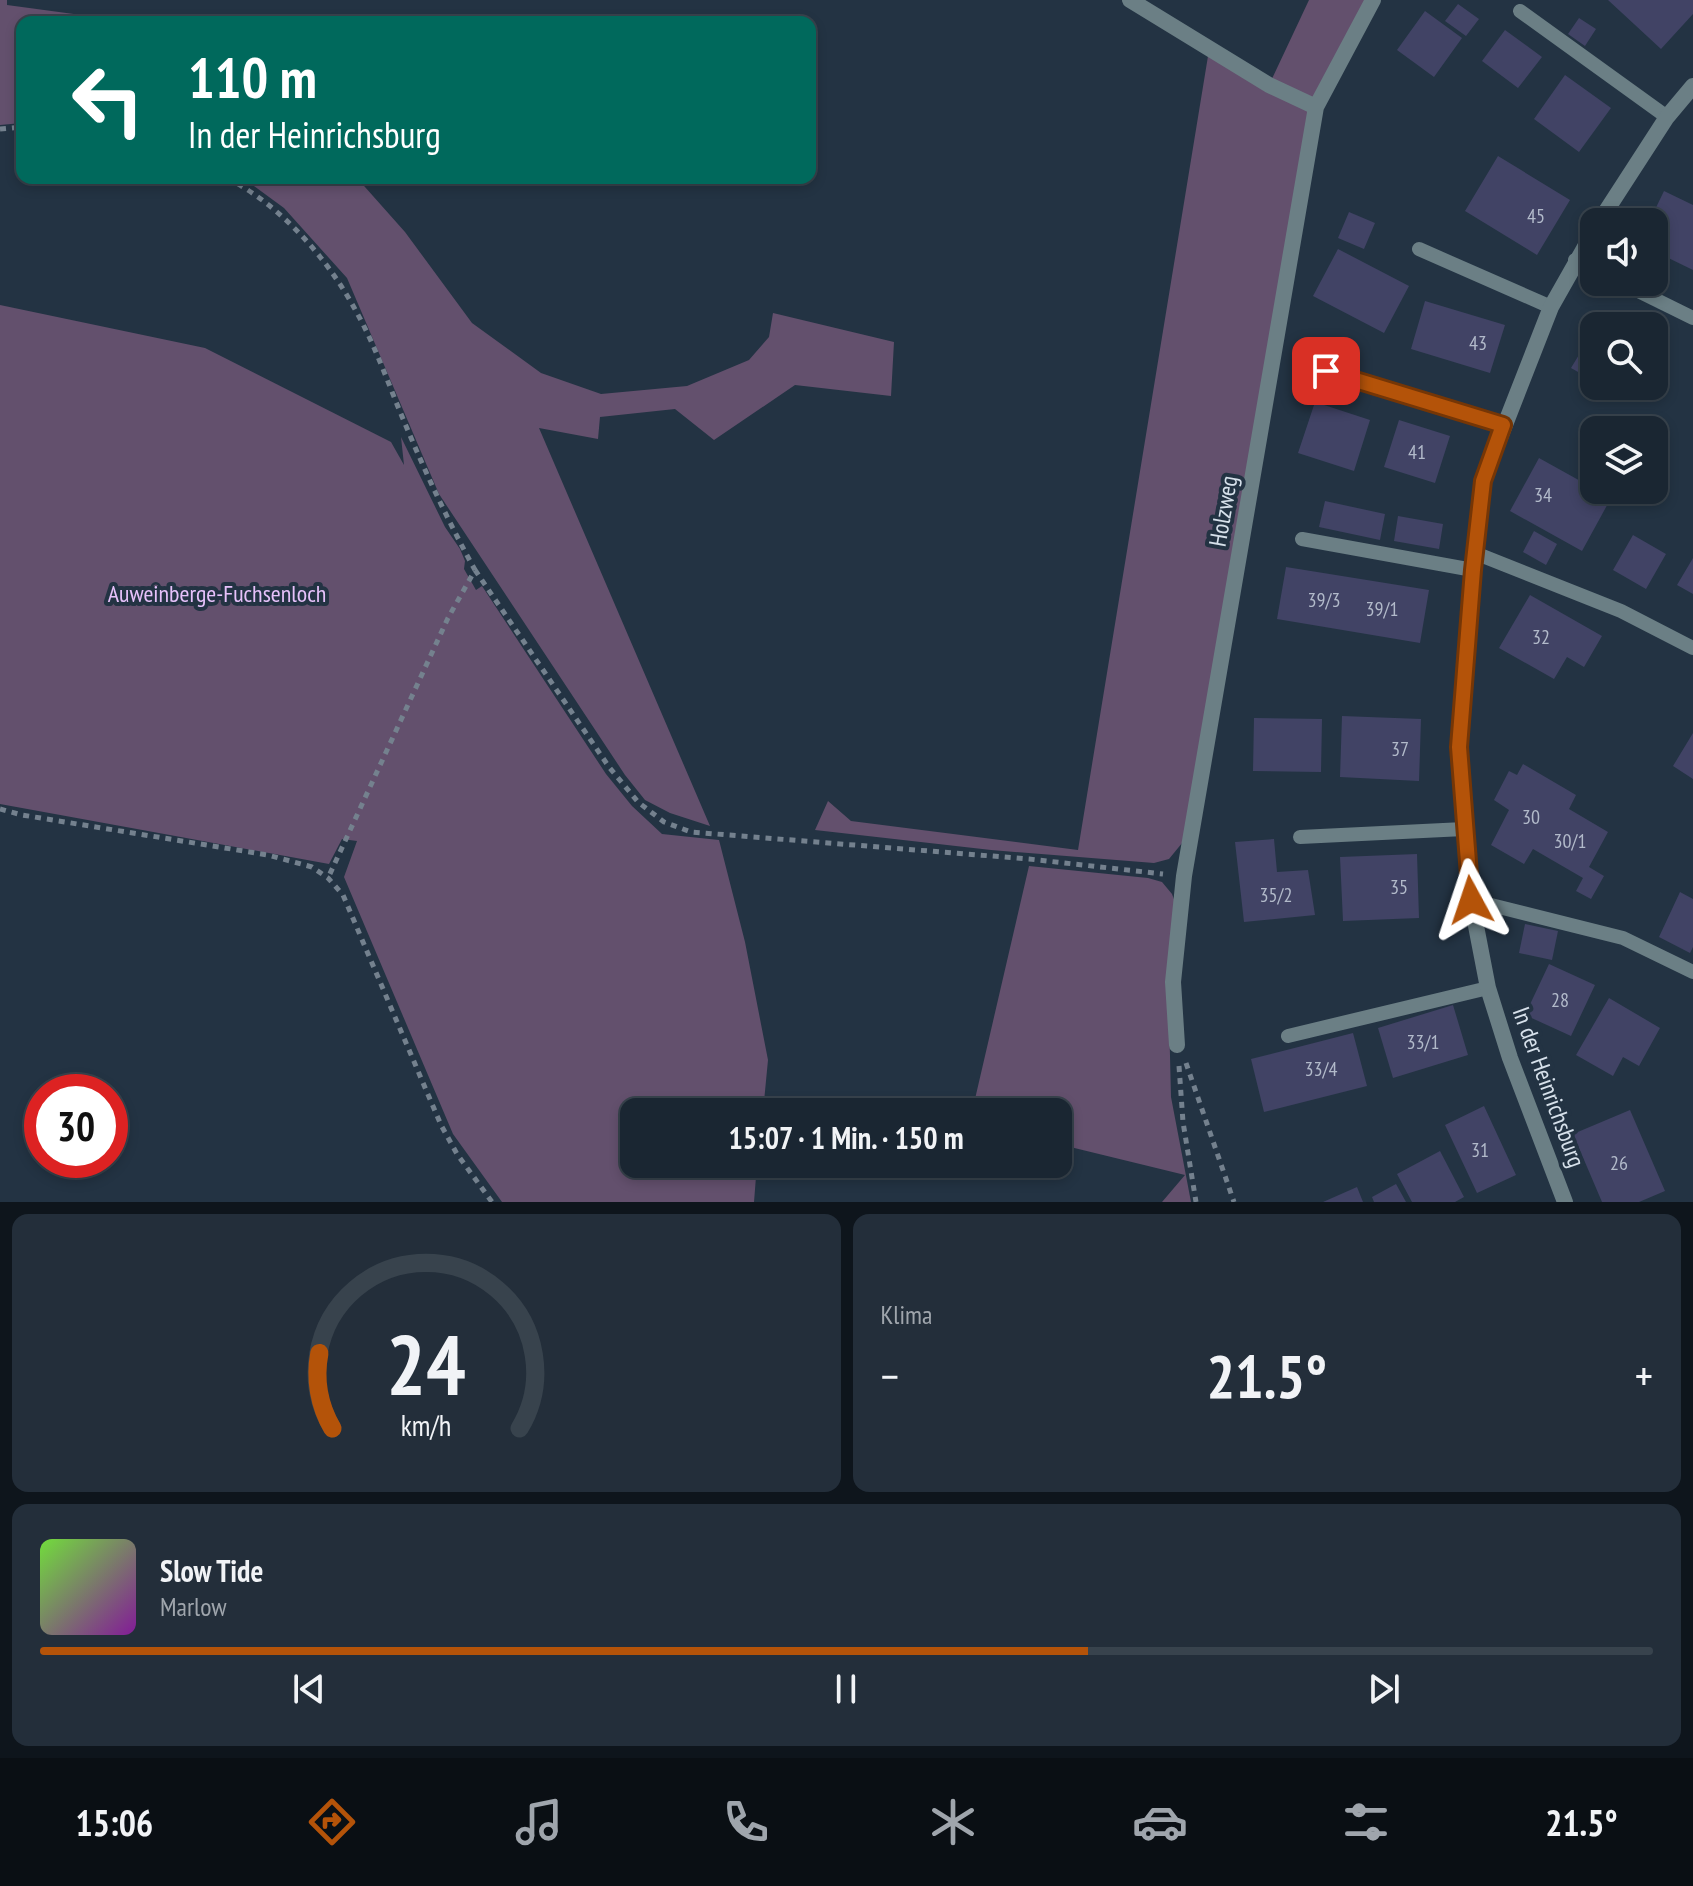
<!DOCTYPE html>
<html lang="de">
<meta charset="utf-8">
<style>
:root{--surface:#1a2632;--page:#232e3a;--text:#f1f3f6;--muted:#9fa5ac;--line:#38434d;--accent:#b45309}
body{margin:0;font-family:"PT Sans Narrow",sans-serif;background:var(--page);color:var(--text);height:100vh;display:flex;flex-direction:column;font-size:30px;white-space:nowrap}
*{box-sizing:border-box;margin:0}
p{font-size:26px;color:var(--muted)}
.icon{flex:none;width:44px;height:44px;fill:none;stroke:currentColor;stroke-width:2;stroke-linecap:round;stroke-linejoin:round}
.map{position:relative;height:1202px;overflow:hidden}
.side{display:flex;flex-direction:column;gap:12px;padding:12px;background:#0e151c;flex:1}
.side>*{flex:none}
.banner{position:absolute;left:16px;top:16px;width:800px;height:168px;border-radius:16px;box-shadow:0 4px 12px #0003,0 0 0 2px var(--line);background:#00695c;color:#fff;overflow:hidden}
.buttons{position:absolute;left:1580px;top:208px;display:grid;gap:16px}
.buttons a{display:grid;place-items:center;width:88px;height:88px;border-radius:16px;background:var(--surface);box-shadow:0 4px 12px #0003,0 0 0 2px var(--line);font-size:40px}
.speed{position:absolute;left:24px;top:1074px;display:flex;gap:16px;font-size:40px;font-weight:700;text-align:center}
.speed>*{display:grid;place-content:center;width:104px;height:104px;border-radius:50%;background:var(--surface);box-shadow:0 4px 12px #0003,0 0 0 2px var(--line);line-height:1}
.speed .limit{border:12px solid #d22;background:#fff;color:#111}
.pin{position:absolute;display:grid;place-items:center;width:68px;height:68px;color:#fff;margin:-34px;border-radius:16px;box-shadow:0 4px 12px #0006}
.me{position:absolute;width:88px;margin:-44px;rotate:355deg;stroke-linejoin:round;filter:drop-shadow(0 0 6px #0008)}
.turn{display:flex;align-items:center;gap:28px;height:168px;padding:0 40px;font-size:36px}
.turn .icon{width:104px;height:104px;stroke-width:2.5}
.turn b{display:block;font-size:56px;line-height:68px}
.big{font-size:60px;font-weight:800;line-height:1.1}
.side .widget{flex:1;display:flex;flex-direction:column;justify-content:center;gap:12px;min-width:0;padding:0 28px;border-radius:16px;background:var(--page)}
.side .dial{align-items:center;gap:0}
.dial svg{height:208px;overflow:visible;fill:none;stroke:var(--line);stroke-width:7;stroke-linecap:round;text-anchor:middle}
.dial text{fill:var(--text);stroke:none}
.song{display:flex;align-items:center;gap:24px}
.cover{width:96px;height:96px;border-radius:12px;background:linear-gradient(135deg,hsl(100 70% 55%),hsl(290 70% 35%))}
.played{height:8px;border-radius:4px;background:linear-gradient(90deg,var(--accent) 65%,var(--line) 65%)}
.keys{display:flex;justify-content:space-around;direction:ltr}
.heat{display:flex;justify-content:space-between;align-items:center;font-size:44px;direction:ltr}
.side .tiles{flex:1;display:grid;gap:12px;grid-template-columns:1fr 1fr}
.widget:last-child{grid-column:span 2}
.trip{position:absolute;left:620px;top:1098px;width:452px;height:80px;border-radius:16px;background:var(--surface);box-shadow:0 4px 12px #0003,0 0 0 2px var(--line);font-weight:800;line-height:80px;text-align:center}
.menu{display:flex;height:128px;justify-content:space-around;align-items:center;background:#0a0f14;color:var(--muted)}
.menu .icon{width:56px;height:56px}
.menu .current{color:var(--accent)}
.menu b{font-size:36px;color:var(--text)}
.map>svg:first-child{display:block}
</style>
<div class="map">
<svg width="1693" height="1202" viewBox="0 0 1693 1202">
<rect width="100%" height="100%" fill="#233343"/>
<!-- green -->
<path fill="#63506d" d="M0 0H7V5L133 22H22V123L0 125Z
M1309 0H1373L1316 107 1187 837 1169 859 1154 863 991 850 815 830 828 801 851 821 1078 850 1209 50 1269 85Z
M243 178H357L405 232 472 323 541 373 601 394 687 386 749 360 769 337 773 313 894 342 891 396 795 385 714 440 675 409 600 417 598 439 539 428 710 826 670 813 645 800 625 775 439 494 347 278 284 208Z
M0 305 205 348 391 442 404 465 401 437 445 527 460 549 465 561 464 569 476 590 482 586 606 774 632 806 662 834 719 840 745 942 768 1060 763 1112H634V1164H757L754 1202H502L453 1134 344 877 357 841 342 839 329 864 0 804Z
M1029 866 1148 878 1162 882 1172 894 1176 905 1168 973 1171 1097 1191 1202H1162L1185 1175 1058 1144V1112H972Z"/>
<!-- building -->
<path fill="#414365" d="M1608 0H1693V14L1661 49Z
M1458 4 1479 19 1466 36 1445 21Z
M1425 11 1462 38 1434 77 1397 50Z
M1579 18 1596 29 1585 46 1568 34Z
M1505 30 1542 57 1518 88 1482 61Z
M1565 75 1611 108 1579 152 1534 119Z
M1498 156 1570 200 1537 255 1465 211Z
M1664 191 1693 205V270L1654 251V222H1649Z
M1349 212 1375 223 1364 249 1338 238Z
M1338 249 1409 286 1384 333 1313 296Z
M1425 301 1505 325 1490 373 1411 349Z
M1606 310 1631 326H1596Z
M1594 330V381L1571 368Z
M1315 402 1370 420 1354 471 1298 453Z
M1399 420 1450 436 1435 483 1384 467Z
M1539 458 1611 498 1582 551 1510 511Z
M1325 501 1385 514 1380 540 1319 527Z
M1398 516 1443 524 1439 549 1394 541Z
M1534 531 1557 544 1546 565 1523 552Z
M1633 535 1666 554 1646 589 1613 570Z
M1693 558V594L1677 585Z
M1286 567 1429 590 1420 643 1277 619Z
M1530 595 1602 636 1584 667 1567 657 1554 679 1499 648Z
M1342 716 1421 719 1419 781 1340 777Z
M1254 718 1322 719 1321 772 1253 771Z
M1693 733V779L1673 766Z
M1523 764 1576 795 1569 809 1608 832 1589 867 1604 876 1591 899 1576 891 1583 878 1533 849 1524 864 1491 845 1509 810 1494 800 1509 771 1517 775Z
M1274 839 1277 872 1308 870 1315 915 1244 922 1235 842Z
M1417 854 1419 918 1343 921 1340 857Z
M1680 892 1693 899V947L1690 953 1659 937Z
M1525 924 1558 931 1552 960 1519 953Z
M1549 964 1595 985 1571 1036 1525 1015Z
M1609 998 1660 1028 1639 1066 1623 1057 1613 1076 1576 1055Z
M1453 1005 1468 1055 1393 1078 1378 1028Z
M1353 1033 1367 1086 1264 1112 1251 1059Z
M1484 1106 1516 1175 1477 1193 1445 1125Z
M1630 1110 1665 1191 1639 1202H1602L1573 1134Z
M1440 1151 1464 1197 1455 1202H1412L1397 1174Z
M1396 1184 1406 1202H1374L1372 1197Z
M1357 1187 1363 1202H1323Z"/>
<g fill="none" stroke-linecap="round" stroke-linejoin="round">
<!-- path -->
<path stroke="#74818e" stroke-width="5" stroke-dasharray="6 6" stroke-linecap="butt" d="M0 129 22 127
M227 178C282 206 329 260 357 313 377 349 390 389 406 426 427 476 449 523 475 570L448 618 328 878
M475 570 609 767 638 802 664 822 691 832 1029 859 1163 874
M0 809 22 815 268 855 312 867 328 878 343 895 441 1125 457 1154 492 1202
M1186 1063 1234 1202
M1179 1066 1183 1122 1196 1202"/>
<!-- lane -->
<path stroke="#6b7f85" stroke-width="14" d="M1520 11 1667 117
M1419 249 1551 307
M1575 260 1594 269
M1620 282 1693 318
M1326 371 1503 425
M1302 539 1473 570
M1475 553 1621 611 1693 648
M1300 837 1464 829
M1471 900 1623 938 1693 972
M1288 1036 1488 988"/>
<!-- street -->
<path stroke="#6b7f85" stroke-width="16" d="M1130 0 1269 85 1316 107
M1599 222 1667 117 1693 86
M1177 1045 1173 982 1184 876 1316 107 1373 0
M1565 1202 1510 1058 1488 988 1471 900 1459 747 1473 570 1483 481 1551 307 1594 231"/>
</g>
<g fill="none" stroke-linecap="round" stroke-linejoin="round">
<!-- route casing -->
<g stroke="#753606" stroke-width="20">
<path id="route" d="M1326 371 1503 425 1483 481 1473 570 1459 747 1471 900"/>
</g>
<!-- route -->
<use href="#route" stroke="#b45309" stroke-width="14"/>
</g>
<g text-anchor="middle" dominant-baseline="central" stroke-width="8" stroke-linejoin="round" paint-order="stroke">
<!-- number labels -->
<g font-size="20" fill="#b2baca">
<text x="1536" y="216">45</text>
<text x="1478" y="343">43</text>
<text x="1417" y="452">41</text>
<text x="1543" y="495">34</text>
<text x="1324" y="600">39/3</text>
<text x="1382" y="609">39/1</text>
<text x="1541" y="637">32</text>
<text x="1400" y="749">37</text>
<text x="1531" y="817">30</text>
<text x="1570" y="841">30/1</text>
<text x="1399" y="887">35</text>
<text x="1276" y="895">35/2</text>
<text x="1560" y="1000">28</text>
<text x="1423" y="1042">33/1</text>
<text x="1321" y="1069">33/4</text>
<text x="1480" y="1150">31</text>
<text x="1619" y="1163">26</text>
</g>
<!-- street labels -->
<g font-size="24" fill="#d7e1eb" stroke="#233343">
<text transform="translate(1223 511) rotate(-80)">Holzweg</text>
<text transform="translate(1549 1087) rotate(70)">In der Heinrichsburg</text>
</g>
<!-- park labels -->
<g font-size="24" fill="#e6c1fa" stroke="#233343">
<text x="217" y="593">Auweinberge-Fuchsenloch</text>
</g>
</g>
</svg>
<div class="buttons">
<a><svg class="icon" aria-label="sound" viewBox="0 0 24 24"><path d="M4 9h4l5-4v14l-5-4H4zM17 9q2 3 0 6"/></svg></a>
<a><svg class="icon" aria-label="search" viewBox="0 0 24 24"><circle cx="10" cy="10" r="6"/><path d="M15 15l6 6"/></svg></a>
<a><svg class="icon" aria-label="layers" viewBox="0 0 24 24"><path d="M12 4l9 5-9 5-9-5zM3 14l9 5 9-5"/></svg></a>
</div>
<div class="speed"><div class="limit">30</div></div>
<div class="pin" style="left:1326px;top:371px;background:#d93025"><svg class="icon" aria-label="arrive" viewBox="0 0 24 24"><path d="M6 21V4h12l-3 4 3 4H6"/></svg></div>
<svg class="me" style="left:1471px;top:900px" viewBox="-20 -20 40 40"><path d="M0-17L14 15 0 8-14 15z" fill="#b45309" stroke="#fff" stroke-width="4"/></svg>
<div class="trip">15:07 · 1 Min. · 150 m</div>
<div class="banner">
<div class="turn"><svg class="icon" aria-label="left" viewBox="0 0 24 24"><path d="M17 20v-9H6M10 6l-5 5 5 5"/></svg><div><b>110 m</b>In der Heinrichsburg</div></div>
</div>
</div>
<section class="side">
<div class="tiles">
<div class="widget dial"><svg viewBox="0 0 100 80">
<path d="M14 69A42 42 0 1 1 86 69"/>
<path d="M14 69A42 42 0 0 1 9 40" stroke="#b45309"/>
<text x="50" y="56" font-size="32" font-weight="700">24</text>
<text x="50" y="72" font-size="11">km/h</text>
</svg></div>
<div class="widget"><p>Klima</p>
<div class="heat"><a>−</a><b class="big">21.5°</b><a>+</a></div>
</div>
<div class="widget">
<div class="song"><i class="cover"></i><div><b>Slow Tide</b><p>Marlow</p></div></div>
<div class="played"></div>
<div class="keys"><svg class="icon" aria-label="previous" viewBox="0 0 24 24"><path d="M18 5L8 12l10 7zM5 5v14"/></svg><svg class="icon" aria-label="pause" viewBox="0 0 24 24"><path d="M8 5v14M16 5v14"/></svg><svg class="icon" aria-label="next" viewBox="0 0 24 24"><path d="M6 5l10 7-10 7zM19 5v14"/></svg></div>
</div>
</div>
</section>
<nav class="menu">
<b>15:06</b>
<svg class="icon current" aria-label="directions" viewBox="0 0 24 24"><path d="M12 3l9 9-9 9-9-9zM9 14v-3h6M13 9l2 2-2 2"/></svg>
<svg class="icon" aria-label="music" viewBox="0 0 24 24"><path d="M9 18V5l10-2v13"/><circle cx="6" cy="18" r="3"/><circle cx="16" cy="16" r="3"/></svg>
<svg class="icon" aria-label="phone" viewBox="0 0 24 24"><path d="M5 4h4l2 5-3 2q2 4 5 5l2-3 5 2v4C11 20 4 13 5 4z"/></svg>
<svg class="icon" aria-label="climate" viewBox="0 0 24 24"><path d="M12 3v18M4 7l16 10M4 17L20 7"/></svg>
<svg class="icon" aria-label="car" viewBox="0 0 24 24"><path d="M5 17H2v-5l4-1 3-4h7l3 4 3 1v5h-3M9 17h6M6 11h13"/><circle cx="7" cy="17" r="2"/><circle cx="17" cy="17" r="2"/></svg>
<svg class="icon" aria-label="filters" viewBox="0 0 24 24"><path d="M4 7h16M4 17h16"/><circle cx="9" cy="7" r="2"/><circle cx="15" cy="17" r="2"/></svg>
<b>21.5°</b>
</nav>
